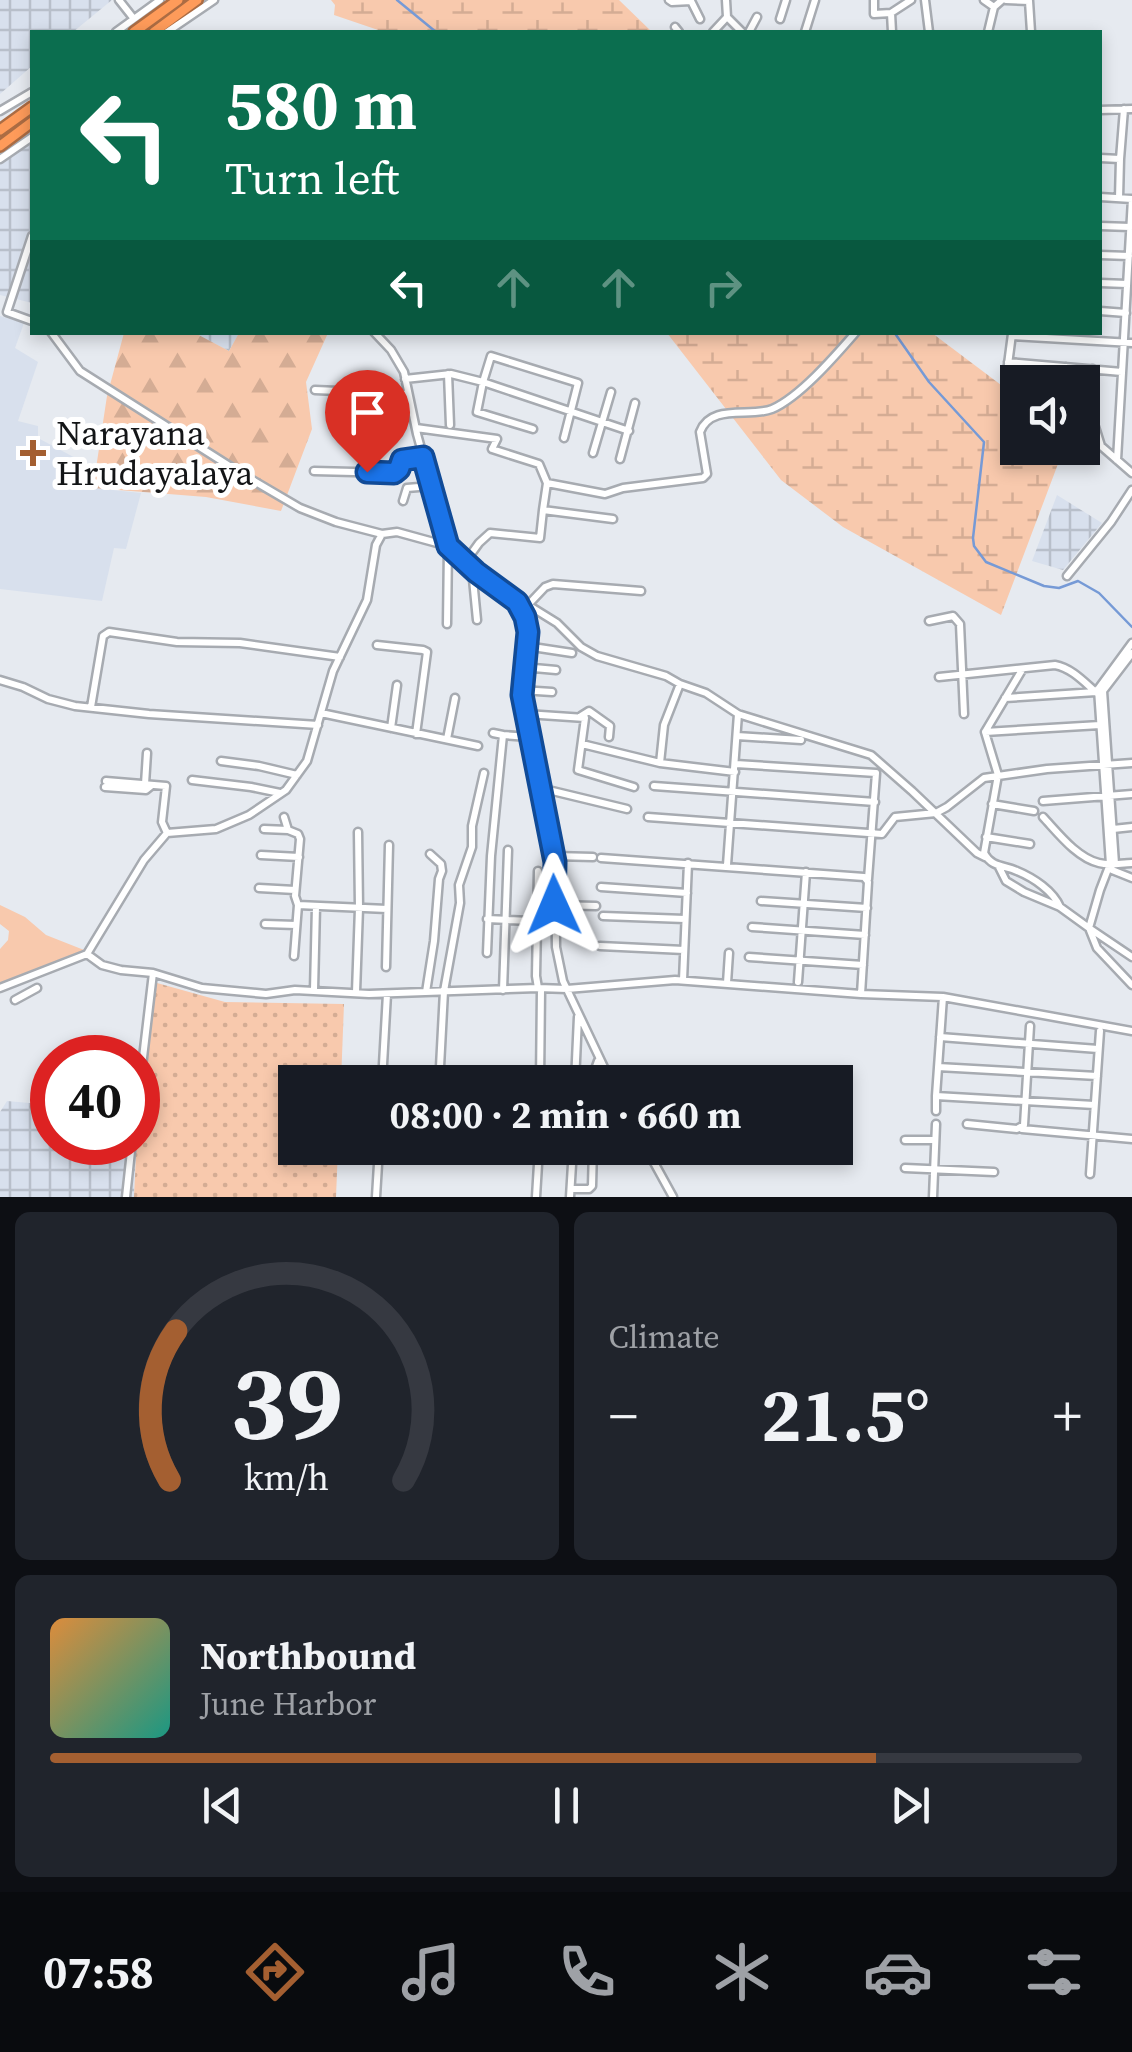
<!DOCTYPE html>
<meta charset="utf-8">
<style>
:root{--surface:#171b24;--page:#20242c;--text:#f1f3f6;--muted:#9ea1a6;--line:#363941;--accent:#a45f31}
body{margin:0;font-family:"Source Serif 4",serif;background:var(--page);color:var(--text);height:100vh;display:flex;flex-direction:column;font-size:38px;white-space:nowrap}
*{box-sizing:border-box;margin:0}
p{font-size:32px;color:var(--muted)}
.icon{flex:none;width:55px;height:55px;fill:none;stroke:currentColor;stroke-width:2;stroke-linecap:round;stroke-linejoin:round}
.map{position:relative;height:1197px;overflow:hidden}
.panel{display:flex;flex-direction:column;gap:15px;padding:15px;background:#0d0f14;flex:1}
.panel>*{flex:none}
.banner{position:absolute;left:30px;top:30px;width:1072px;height:305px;border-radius:0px;box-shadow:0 5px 15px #0003;background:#0b6e4f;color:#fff;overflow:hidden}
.tools{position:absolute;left:1000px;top:365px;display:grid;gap:20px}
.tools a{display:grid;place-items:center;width:100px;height:100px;border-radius:0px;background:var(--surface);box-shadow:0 5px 15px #0003;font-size:50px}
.speed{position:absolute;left:30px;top:1035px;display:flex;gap:20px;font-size:50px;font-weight:700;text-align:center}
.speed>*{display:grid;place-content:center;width:130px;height:130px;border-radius:50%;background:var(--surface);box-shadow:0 5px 15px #0003;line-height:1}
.speed .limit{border:15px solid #d22;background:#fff;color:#111}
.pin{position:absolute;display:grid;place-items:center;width:85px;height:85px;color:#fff;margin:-102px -42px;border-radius:50% 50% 50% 0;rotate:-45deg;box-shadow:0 0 10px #0007}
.pin .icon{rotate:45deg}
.me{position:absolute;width:110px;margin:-55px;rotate:359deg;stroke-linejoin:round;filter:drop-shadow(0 0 8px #0008)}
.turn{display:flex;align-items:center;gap:35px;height:210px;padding:0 30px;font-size:45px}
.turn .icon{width:130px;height:130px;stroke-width:2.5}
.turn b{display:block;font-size:70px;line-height:85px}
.lanes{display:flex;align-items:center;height:95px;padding:0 30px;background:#0003;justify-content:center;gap:50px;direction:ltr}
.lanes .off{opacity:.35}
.big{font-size:75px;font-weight:700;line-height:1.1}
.panel .tile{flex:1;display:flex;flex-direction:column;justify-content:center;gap:15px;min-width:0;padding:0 35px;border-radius:15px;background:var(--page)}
.panel .dial{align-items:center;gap:0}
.dial svg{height:260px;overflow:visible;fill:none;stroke:var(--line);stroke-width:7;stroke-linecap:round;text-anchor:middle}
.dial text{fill:var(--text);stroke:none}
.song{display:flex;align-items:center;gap:30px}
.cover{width:120px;height:120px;border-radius:15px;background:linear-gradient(135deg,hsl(30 70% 55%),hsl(170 70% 35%))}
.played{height:10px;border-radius:5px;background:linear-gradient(90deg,var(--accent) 80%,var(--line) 80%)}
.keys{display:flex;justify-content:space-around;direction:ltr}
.heat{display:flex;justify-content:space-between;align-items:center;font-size:55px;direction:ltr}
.panel .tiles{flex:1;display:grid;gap:15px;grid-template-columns:1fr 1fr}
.tile:last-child{grid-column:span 2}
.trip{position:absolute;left:278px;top:1065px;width:575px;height:100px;border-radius:0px;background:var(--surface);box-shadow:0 5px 15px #0003;font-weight:700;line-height:100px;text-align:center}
.menu{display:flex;height:160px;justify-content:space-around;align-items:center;background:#090b0e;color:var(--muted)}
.menu .icon{width:70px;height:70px}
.menu .active{color:var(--accent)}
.menu b{font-size:45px;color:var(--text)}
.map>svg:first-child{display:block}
</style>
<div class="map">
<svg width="1132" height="1197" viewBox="0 0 1132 1197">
<defs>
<pattern id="industrial-grid" width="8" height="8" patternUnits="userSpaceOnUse" patternTransform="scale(2.5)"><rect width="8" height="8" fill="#d8e0ed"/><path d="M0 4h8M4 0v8" fill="none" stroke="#b8bfca"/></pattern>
<pattern id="grass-dots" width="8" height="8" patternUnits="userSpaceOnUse" patternTransform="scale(2.5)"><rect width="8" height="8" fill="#f8c9ad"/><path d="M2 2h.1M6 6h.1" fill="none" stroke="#d4ac94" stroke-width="1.8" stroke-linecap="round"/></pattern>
<pattern id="forest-firs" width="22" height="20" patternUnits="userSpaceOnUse" patternTransform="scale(2.5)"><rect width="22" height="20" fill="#f8c9ad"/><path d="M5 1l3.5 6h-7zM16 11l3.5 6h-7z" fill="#d4ac94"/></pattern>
<pattern id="wetland-marsh" width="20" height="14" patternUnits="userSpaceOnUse" patternTransform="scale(2.5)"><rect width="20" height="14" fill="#f8c9ad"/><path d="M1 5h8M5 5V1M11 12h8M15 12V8" fill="none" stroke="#d4ac94"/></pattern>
</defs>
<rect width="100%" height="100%" fill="#e6eaf0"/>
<!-- built -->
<path fill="#d8e0ed" d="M0 316 24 323 15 348 38 362 18 421 38 426V438L96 469 94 488 141 493 126 549 114 548 102 601 0 589Z"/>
<!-- industrial -->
<path fill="url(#industrial-grid)" d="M0 0H112L73 32H32V66L0 94Z
M32 135V303L0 295V159Z
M195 333H239L229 351Z
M1057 495 1102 523 1063 570 1032 561Z
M7 1101 52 1105V1142L136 1143 134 1197H0V1112Z"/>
<!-- grass -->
<path fill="url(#grass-dots)" d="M157 983 225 1002 344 1004 341 1082H295V1148H338L336 1197H134L138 1114Z"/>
<!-- forest -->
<path fill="url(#forest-firs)" d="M124 333H195L229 351 239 333H328L306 382 312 429 281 511 206 497 93 488 107 396Z"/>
<!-- wetland -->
<path fill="url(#wetland-marsh)" d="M331 0H619L652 32H384L334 15 335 5Z
M667 333H932L1017 397 1018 448H1064L1001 615 843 527 781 480Z"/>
<!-- park -->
<path fill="#f8c9ad" d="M0 905 25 917 46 935 84 950 0 983V949L8 940 9 931 0 924Z"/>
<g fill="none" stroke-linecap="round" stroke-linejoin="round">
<!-- stream -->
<path stroke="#769ad6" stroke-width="2.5" d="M397 0 436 32
M894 332 929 382 984 442 973 538 974 546 986 562 1044 586 1059 588 1078 581 1099 593 1132 627"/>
<!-- minor casing -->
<g stroke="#a7abb1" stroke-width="11">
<path id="minor" d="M119 0 134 19
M669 0 672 2 691 1 700 19
M726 0 727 17 742 32
M874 0V14L891 13 911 0
M925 0 929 32
M984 0 994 7
M1006 0 1029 1 1031 32
M891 13 892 32
M780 19 786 0
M675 27 679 32
M116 32 160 0
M167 32 214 0
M713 32 727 17
M749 32 757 17
M805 32 815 0
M988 32 994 7 1002 0
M1100 110 1132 109
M0 111 32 92
M1100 158 1120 159 1124 109
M0 159 32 137
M1100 197 1132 199 1117 460
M1119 198 1120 159
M1100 226 1130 227
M32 236 7 312 32 321
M1100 255 1129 256
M1100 283 1127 284
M1100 311 1126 313
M51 332 80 371 242 474 300 508 336 522 382 534
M374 332 391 350 404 372 417 434 448 546 476 572 517 601 525 617 528 632 522 695 555 862 556 947 563 981 611 1082
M1012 334 1007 372 1023 382
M1012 336 1132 343
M1008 362 1122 372
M448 374 450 425
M405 379 451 374 483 382 629 431
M1065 382 1066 367
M315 390 408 394
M1082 418 1095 427 1101 446 1132 473
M1091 423 1093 369
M416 428 497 439 492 449 539 464 547 483 543 510 613 519
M533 429 477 412 483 382 491 356 578 383 564 438
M593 453 611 392
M620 459 635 403
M314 471 394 473 399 469 402 459 423 457
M547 483 605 494 623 488 703 478 707 474 700 432C711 403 750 418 772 409 800 397 836 355 856 332
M403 501 407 488 431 486
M466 561 479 543 490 533 540 538 543 510
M472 569 477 620
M1067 576 1111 522 1132 490
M528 605 557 623 581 647 597 656 666 676 680 684 706 693 738 714 871 755 912 791 977 853 985 857
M527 606 545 587 553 584 641 591
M929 621 953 616 960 624 964 714
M447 624 448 546 397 532 382 534 376 545 367 600 333 671 307 761 286 790 249 815 216 829 167 833 144 860 87 954 102 965 121 970 153 973 202 988 266 994 295 990 369 994 538 988 567 989 675 980 861 994
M377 645 423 650 427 652 416 734
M526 646 572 653
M523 667 556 670
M1022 670 985 732 998 775 984 853C992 868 1004 865 1017 871 1034 878 1053 891 1060 907
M939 677 1055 665C1072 668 1085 683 1098 694
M0 680 23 687 48 699 75 706 149 714 318 725
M1098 689 1110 864 1100 890 1089 928 1132 957
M521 690 552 692
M1005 698 1096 692 1132 643
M91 707 103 636 109 632 177 642 240 643 340 657
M321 713 478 746
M526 714 585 718 578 770 634 787
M581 716 589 711 610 726 609 737
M391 728 397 685
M985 732 1100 725
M493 733 503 735
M737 736 801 740
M447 739 455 698
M582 744 660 763 735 772
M221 761 259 766 297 775
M660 763 664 725 680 684
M736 764 876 773 868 879
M192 780 251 787 280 793
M106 781 166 786 162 822 167 833
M145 784 147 753
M654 786 875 802
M105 787 146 790 151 786
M540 788 627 809
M1043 801 1132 794
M992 804 1034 811
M284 817 288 830
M648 817 882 834 895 817 936 813 947 807 984 778 1047 769 1132 763
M1043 817C1058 833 1077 858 1099 863 1110 866 1121 863 1132 863
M264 829 288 830 298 834 300 839 295 896 298 905 387 909
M1113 829 1132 827
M986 837 1030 844
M261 855 299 857
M554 856 593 857
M601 858 864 877 868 882 861 994 943 997 1132 1031
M1115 864 1103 691 1132 653
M727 865 738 714
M1111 866 1112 870 1132 878
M999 867 1006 881 1024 892 1060 907 1089 928 1097 948 1132 985
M538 871 536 976 538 988 541 990 540 1082
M601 887 687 893
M259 888 295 890
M761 901 867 908
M554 905 596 906
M603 916 685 919
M487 919 554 922
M265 924 296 925
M752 927 865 935
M600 946 684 950
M487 953 491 856 503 735 529 737
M294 956 298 905
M749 957 863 965
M386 967 389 845
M683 980 688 863
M798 982 806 872
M727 983 729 953
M0 988 87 954
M314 990 316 906
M503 990 508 850
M356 992 359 908 358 832
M426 992 434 941 439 879 442 871 441 864 430 854
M943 997 936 1096 1094 1105
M15 1000 37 988
M940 1037 1098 1049
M440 1067 444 991 460 903 459 885 472 847V826L484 773
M938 1067 1097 1076
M382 1082 387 994
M575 1082 578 1017
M593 1082 594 1072 598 1061
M138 1100 153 973
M35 1107 52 1110
M936 1111V1096
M967 1124 1017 1129 1024 1125 1030 1026
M1022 1129 1132 1139
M905 1140H935
M646 1148 673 1197
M905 1168 994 1172
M1090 1174 1100 1031
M574 1189H589L592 1186 593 1148
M126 1197 132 1142
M376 1197 379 1148
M536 1197 539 1148
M570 1197 573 1148
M933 1197 936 1124"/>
</g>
<!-- highway casing -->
<g stroke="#ac6c43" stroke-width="14">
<path id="highway" d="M134 32 178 0
M154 32 197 0
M0 130 32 107
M0 146 32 122"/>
</g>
<!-- minor -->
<use href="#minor" stroke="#fff" stroke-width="6"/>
<!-- highway -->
<use href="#highway" stroke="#fe9b5a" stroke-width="9"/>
</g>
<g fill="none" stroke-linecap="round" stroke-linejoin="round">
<!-- route casing -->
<g stroke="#114b97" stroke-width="25">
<path id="route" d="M367 472 394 473 399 469 402 460 423 457 448 546 476 572 517 602 525 617 528 632 522 695 555 862 554 905"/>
</g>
<!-- route -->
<use href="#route" stroke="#1a73e8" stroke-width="18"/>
</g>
<!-- markers -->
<path fill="#a45f31" stroke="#fff" stroke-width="4" d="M28 438h10v10h10v10h-10v10h-10v-10h-10v-10h10z"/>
<g text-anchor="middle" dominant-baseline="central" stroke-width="10" stroke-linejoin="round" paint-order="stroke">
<!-- poi labels -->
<g font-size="35" fill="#131517" stroke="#fff" text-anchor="start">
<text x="56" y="433">Narayana<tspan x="56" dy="40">Hrudayalaya</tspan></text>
</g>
</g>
</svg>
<div class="tools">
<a><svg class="icon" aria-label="sound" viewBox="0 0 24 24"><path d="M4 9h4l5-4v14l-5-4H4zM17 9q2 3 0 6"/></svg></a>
</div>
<div class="speed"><div class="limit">40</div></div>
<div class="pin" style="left:367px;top:472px;background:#d93025"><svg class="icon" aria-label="arrive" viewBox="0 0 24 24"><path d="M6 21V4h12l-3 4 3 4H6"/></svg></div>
<svg class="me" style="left:554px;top:905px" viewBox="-20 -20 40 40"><path d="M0-17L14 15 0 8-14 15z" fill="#1a73e8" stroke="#fff" stroke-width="4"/></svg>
<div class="trip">08:00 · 2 min · 660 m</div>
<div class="banner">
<div class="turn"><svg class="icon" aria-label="left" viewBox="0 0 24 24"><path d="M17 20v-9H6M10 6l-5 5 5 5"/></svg><div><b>580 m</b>Turn left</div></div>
<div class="lanes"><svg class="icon" aria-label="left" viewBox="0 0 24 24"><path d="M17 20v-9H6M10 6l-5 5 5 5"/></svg><svg class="icon off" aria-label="ahead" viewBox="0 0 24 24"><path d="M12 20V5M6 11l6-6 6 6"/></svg><svg class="icon off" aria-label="ahead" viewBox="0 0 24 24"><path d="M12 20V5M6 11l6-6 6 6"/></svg><svg class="icon off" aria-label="right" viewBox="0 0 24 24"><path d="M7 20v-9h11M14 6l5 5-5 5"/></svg></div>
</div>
</div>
<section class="panel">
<div class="tiles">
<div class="tile dial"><svg viewBox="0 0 100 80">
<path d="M14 69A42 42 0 1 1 86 69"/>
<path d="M14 69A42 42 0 0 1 16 23" stroke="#a45f31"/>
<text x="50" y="56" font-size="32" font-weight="700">39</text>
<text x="50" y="72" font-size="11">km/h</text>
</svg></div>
<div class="tile"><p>Climate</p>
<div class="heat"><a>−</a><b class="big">21.5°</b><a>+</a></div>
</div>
<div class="tile">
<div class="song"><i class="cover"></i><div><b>Northbound</b><p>June Harbor</p></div></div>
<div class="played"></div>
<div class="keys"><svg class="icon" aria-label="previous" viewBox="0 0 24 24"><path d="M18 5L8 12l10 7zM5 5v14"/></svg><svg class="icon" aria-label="pause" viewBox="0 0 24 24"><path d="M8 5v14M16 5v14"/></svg><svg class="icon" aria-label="next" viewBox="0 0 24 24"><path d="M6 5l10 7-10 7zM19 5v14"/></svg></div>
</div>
</div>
</section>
<nav class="menu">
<b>07:58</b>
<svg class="icon active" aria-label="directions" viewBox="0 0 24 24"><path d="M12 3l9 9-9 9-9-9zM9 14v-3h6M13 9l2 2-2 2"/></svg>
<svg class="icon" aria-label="music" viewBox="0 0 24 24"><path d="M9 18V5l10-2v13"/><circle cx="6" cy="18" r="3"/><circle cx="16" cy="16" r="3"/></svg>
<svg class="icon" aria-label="phone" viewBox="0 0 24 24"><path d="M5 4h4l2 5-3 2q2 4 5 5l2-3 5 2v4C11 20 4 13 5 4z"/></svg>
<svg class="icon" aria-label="climate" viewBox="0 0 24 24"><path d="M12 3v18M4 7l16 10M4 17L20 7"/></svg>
<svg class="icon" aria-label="car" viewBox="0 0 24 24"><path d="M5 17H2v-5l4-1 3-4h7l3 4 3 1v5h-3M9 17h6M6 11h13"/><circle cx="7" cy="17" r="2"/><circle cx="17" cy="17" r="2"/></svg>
<svg class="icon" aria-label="filters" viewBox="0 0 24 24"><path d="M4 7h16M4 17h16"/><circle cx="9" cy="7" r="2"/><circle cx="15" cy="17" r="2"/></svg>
</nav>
